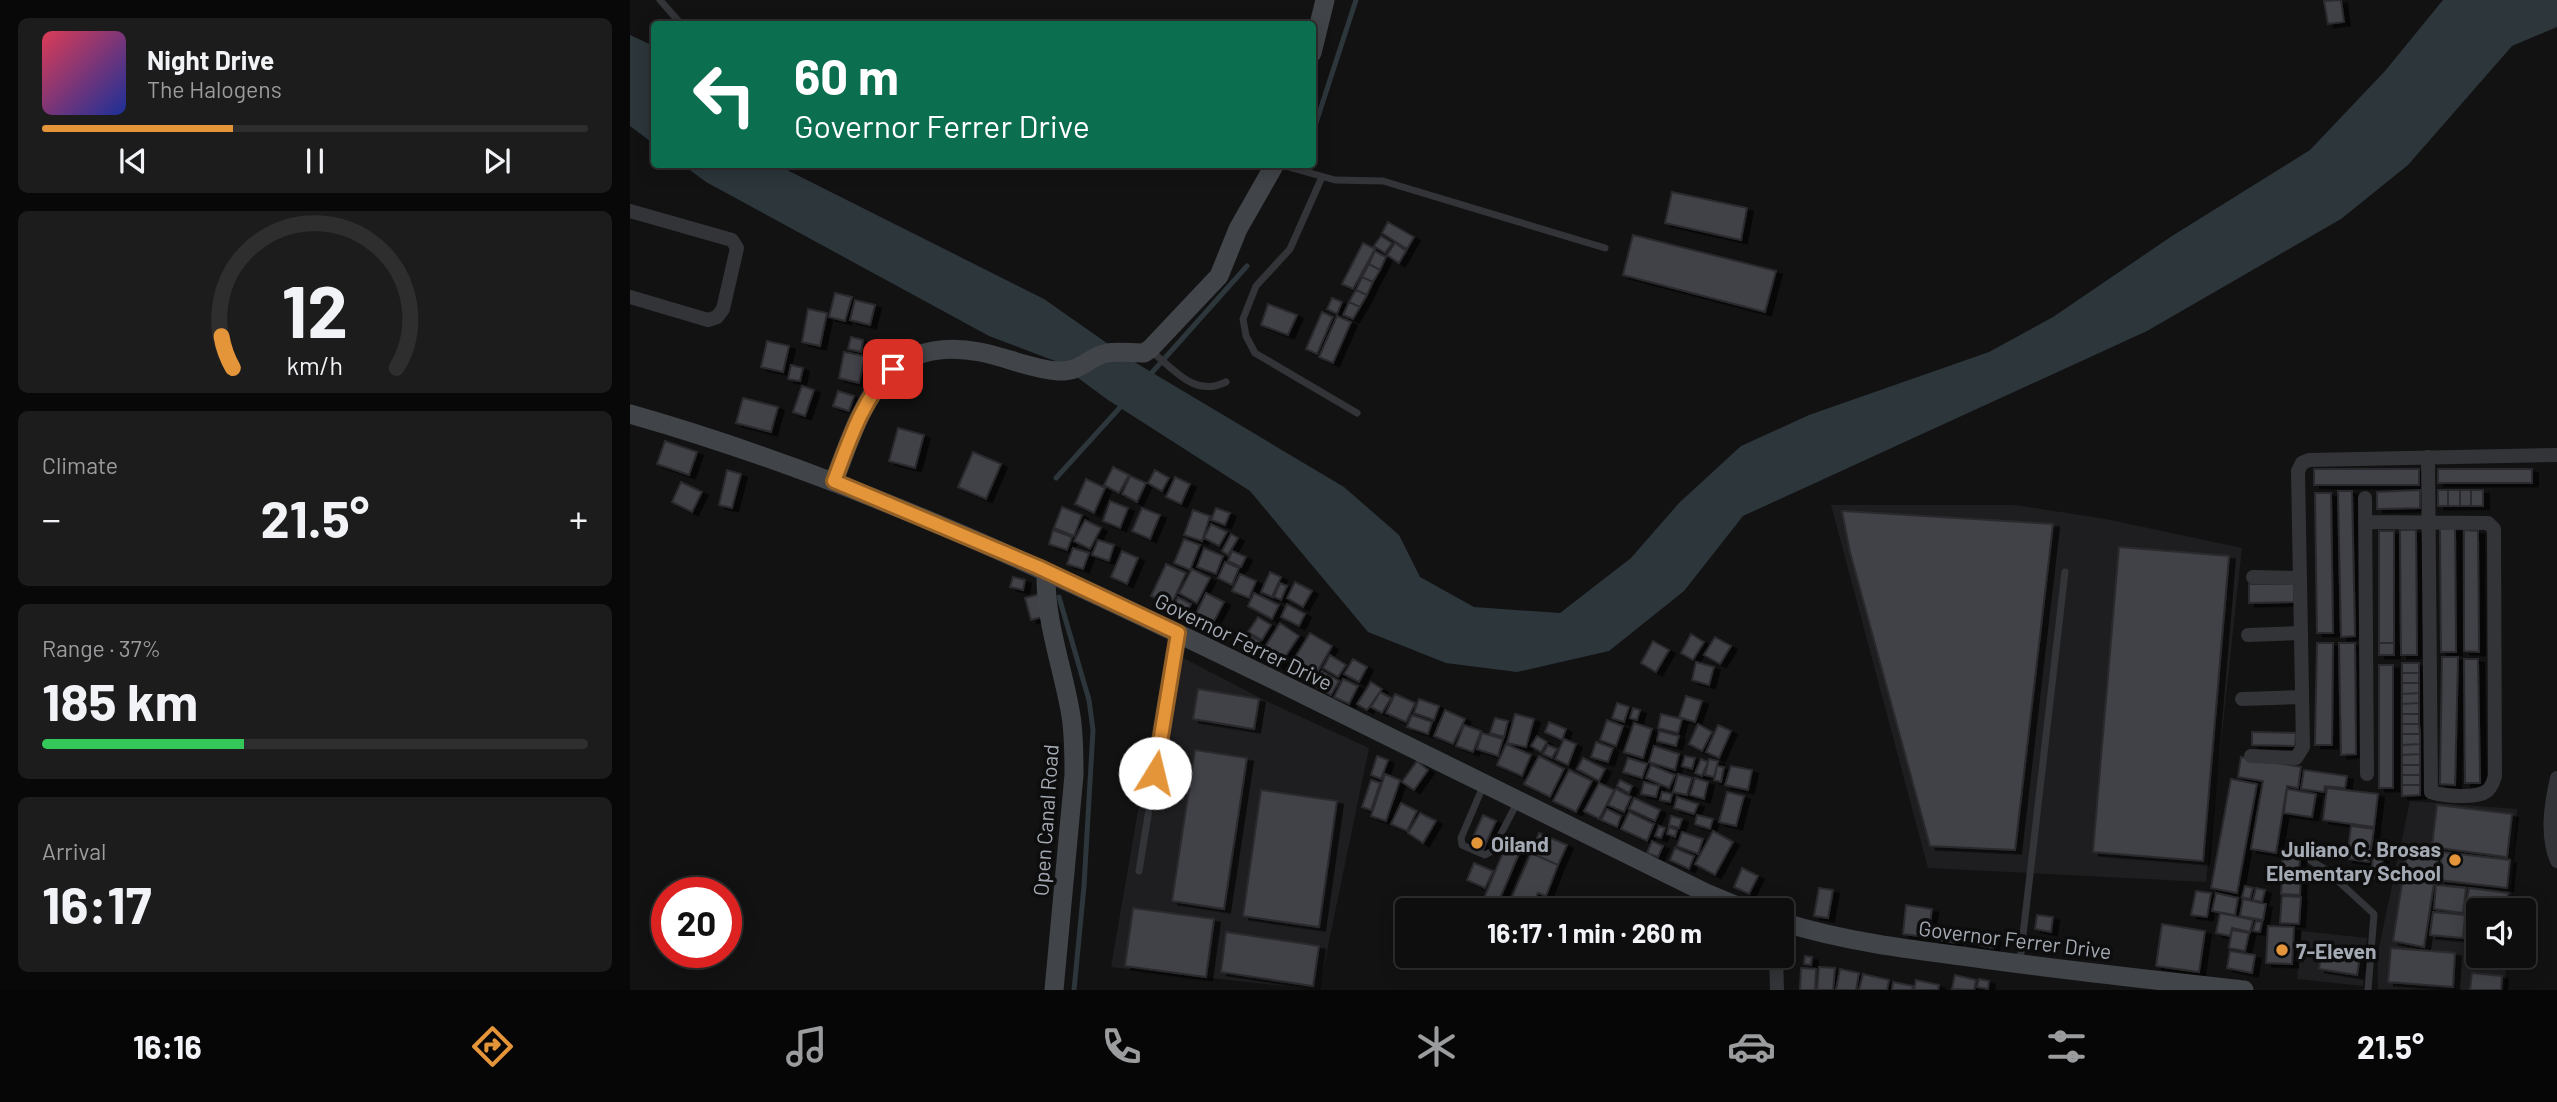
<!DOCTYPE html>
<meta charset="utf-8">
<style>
:root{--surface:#0e0e0e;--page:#1c1c1c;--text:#f1f3f6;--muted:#9b9c9e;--line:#2e2e2e;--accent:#e49439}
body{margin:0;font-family:Barlow,sans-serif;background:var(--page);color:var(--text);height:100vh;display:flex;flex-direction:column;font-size:26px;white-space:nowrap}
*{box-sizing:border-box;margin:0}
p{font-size:23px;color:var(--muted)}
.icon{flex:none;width:38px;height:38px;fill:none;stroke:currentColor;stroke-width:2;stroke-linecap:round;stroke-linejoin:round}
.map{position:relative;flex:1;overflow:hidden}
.side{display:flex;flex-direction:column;gap:18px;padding:18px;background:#080808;width:630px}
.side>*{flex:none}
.banner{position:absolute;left:21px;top:21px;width:665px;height:147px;border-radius:7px;box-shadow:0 4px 18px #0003,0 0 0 2px var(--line);background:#0b6e4f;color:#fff;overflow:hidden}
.buttons{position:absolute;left:1836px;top:898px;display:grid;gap:14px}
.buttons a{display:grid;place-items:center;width:70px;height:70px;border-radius:7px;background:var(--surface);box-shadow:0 4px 18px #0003,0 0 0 2px var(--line);font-size:35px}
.speed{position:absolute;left:21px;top:877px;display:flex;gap:14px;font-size:35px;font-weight:700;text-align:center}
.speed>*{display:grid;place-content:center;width:91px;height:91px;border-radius:50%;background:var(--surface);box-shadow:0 4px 18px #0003,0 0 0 2px var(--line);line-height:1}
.speed .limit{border:10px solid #d22;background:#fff;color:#111}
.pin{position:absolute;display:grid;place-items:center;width:60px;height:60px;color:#fff;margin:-30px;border-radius:14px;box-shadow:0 4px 10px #0006}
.me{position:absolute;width:77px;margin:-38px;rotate:9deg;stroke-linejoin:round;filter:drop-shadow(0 0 5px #0008)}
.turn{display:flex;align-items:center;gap:24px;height:147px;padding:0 28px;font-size:32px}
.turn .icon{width:91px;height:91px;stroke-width:2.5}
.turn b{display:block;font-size:49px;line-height:60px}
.big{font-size:52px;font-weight:700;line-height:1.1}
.side .tile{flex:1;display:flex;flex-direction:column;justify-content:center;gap:10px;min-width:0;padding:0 24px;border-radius:10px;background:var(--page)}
.side .dial{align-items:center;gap:0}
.dial svg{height:182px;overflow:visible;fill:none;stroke:var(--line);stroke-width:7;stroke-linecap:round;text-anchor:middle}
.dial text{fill:var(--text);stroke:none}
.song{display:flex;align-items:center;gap:21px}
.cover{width:84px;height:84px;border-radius:10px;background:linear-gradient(135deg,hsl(350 70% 55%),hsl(230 70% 35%))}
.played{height:7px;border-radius:4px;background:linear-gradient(90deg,var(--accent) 35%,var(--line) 35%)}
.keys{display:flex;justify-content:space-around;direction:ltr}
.heat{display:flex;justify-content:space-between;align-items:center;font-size:38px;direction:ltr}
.charge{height:10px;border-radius:5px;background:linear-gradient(90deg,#34c759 37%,var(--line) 0)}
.trip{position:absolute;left:765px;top:898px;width:399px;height:70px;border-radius:7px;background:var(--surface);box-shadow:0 4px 18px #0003,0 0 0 2px var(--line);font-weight:700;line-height:70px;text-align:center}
.tab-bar{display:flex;height:112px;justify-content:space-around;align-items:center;background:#060606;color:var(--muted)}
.tab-bar .icon{width:49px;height:49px}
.tab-bar .current{color:var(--accent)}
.tab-bar b{font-size:32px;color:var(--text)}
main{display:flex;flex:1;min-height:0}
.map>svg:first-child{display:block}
</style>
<main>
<section class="side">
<div class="tile">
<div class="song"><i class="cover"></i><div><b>Night Drive</b><p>The Halogens</p></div></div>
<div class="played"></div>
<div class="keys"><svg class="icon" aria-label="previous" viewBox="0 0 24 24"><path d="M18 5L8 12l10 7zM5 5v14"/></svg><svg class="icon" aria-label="pause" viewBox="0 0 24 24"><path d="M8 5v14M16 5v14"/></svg><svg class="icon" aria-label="next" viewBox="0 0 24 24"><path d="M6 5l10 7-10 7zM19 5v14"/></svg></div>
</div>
<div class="tile dial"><svg viewBox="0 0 100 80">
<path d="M14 69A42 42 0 1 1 86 69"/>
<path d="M14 69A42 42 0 0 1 9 55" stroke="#e49439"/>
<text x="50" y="56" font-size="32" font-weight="700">12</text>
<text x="50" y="72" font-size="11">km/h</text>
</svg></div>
<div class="tile"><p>Climate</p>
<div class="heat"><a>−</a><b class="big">21.5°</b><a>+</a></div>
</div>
<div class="tile"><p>Range · 37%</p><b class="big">185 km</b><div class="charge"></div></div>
<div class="tile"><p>Arrival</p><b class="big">16:17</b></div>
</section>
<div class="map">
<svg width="1927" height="990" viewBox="0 0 1927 990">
<defs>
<filter id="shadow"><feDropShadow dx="6" dy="3.5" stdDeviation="0" flood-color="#0009"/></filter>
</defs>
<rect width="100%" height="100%" fill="#121213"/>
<!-- built -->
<path fill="#1e1e20" d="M1201 505H1385L1476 519 1612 548 1576 882 1298 868Z
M536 649 634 700 739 748 689 990 481 967Z
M1780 801 1887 809 1880 910H1848V956H1877L1874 990 1748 989V952Z
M1672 931 1737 938 1733 986 1667 979Z"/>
<!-- water -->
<path fill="#2c363b" d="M1813 0H1927V27L1882 46 1778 165 1711 219 1517 331 1113 516 1054 591 979 651 887 672 816 663 738 632 620 491 478 400 425 361 359 336 76 182 53 165H152L159 171 414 299 501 360 714 487 769 535 790 577 844 607 930 613 1001 558 1049 503 1111 446 1179 415 1359 352 1423 317 1542 236 1680 150 1755 71Z
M0 35 24 46V144L0 126Z"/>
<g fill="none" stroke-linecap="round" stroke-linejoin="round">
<!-- stream -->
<path stroke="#2c363b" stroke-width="5" d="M682 135 726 0
M518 377 617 266
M426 478 495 402
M429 597 459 700 463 730 454 886 444 990"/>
</g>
<!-- building -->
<path fill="#414246" stroke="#2c2c2f" stroke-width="2" filter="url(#shadow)" d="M1711 0 1714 22 1698 24 1694 1Z
M1042 192 1117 208 1111 240 1035 223Z
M758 222 784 237 777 249 752 233Z
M1003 235 1146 271 1135 312 993 275Z
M751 236 762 243 755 253 744 246Z
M733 243 745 249 723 289 712 284Z
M765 243 776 251 769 263 757 255Z
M745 251 756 257 750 270 739 264Z
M739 264 750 270 743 282 732 277Z
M732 277 743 282 737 295 726 290Z
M726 290 737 295 730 307 719 302Z
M205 293 222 297 215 321 199 317Z
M702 298 712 302 707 314 697 309Z
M225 300 245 305 240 325 220 320Z
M719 302 730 307 723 319 713 315Z
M638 304 667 315 658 335 631 325Z
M178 309 197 313 190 346 172 342Z
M692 312 703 317 687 354 676 349Z
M707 316 721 322 703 363 689 357Z
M221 337 233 340 231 352 218 349Z
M137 341 159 346 153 372 131 367Z
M214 352 235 356 229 383 209 378Z
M161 365 173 368 170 381 158 379Z
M172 386 184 390 175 416 163 412Z
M208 391 224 396 219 411 203 406Z
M113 398 148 407 141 432 106 423Z
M268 428 294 435 285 468 259 461Z
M35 441 67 452 59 475 27 464Z
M343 452 371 464 356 499 328 487Z
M483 467 499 475 489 493 474 485Z
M1684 469H1789V485H1684Z
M1808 469H1902V483H1808Z
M97 470 111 474 102 508 89 505Z
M525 470 539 478 532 491 518 483Z
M500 476 516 483 507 502 492 494Z
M545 477 560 484 551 504 536 497Z
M456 479 475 488 464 513 445 504Z
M51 482 72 492 62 512 42 502Z
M1790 490V508L1747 509V492Z
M1808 490H1818V506H1808Z
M1818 490H1830V506H1818Z
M1830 490H1841V506H1830Z
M1841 490H1853V506H1841Z
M1708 491H1722L1725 636 1711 637Z
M1685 493H1701L1703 633H1687Z
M480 501 498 508 490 528 473 521Z
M432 507 452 515 444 536 424 528Z
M512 508 530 515 520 539 502 531Z
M586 508 600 513 595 525 581 520Z
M563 510 580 516 572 541 554 535Z
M1212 511 1423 524 1385 850 1300 846 1220 552Z
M455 520 471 528 460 549 444 541Z
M581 524 597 532 589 546 574 538Z
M1825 528 1826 652H1811L1810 529Z
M423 530 442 537 437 550 419 544Z
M1770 530H1786L1787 655H1771Z
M1834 530 1848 531 1849 652 1834 651Z
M1749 531H1764V643H1749Z
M601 534 608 538 598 555 592 551Z
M554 539 570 545 560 570 544 563Z
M468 540 484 545 479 561 462 555Z
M1489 547 1599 556 1573 861 1463 852Z
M443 548 459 553 453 569 437 564Z
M574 548 593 556 586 574 567 567Z
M492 551 508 558 497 584 481 577Z
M602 551 616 557 611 567 598 561Z
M595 562 609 568 602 585 588 578Z
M536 564 556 573 541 605 521 596Z
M562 569 580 578 567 603 549 593Z
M640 572 651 577 642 597 631 592Z
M610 574 626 581 619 598 602 591Z
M383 577 395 580 393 590 380 587Z
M665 582 682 591 673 607 657 598Z
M650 583 657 586 651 600 644 597Z
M1619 584H1664V602L1619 603Z
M576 593 594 602 579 631 562 622Z
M624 593 649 605 642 619 618 606Z
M410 594 416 616 401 620 395 598Z
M548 597 561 604 554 618 541 612Z
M657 604 675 614 669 626 651 617Z
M628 617 641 625 632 640 618 632Z
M650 623 669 636 649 666 631 653Z
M680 633 702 646 681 683 658 669Z
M1061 634 1074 642 1063 660 1051 653Z
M619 635 630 641 623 653 612 646Z
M1085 637 1101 646 1090 664 1074 655Z
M1023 641 1039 650 1026 672 1011 663Z
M1687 643H1703L1702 745H1685Z
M1709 643H1725L1726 754 1711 755Z
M1749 643H1764V655H1749Z
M700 655 716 665 708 677 693 668Z
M1812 657H1828L1825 785 1810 784Z
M723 659 737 667 729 682 714 674Z
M1834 659H1848L1850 783H1835Z
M1066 662 1084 667 1079 685 1062 680Z
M1772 663H1789V673H1772Z
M1749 665H1763V788H1749Z
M692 671 709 681 701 695 684 686Z
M1772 673H1789V683H1772Z
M713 679 728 686 719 704 704 697Z
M741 682 752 689 737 710 727 704Z
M1772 683H1789V693L1772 694Z
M568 689 629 699 624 729 563 719Z
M750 692 761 698 752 713 741 707Z
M1789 693V703L1772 704V694Z
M765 694 785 703 776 722 756 713Z
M1056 696 1072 701 1065 722 1049 717Z
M789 699 809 706 804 720 784 713Z
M987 703 999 707 994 722 982 718Z
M1789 703V714H1772V704Z
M1003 708 1010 710 1007 720 1000 718Z
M815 710 835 719 823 744 804 736Z
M885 714 904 719 896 747 877 743Z
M1031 714 1052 719 1048 733 1028 728Z
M1772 714H1789V724H1772Z
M782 715 802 722 798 734 777 727Z
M865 718 878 721 874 737 860 733Z
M977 720 993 726 986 746 970 740Z
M919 722 936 729 932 740 915 732Z
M1004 723 1022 729 1013 758 994 752Z
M1068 724 1082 732 1072 751 1059 744Z
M1772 724H1789L1790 734H1772Z
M834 725 851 731 843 752 826 746Z
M1088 725 1101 731 1089 758 1076 752Z
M1029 731 1049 736 1046 746 1027 741Z
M1622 732 1666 733 1665 746 1622 745Z
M852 733 873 739 868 756 847 749Z
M1772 734H1790V744L1772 745Z
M907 736 917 742 911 752 901 746Z
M934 739 946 744 938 765 925 759Z
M966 742 983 748 978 762 961 757Z
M876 744 901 755 892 776 867 765Z
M1790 744V754L1772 755V745Z
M918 745 927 749 922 758 913 754Z
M1024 746 1049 754 1045 770 1019 762Z
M565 750 617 758 594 909 542 901Z
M1790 754V765H1772V755Z
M747 756 758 760 751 779 741 775Z
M909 756 934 769 920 797 894 784Z
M1055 756 1065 758 1062 769 1052 766Z
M1611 757 1671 767 1668 788 1657 786 1646 853 1621 849 1633 781 1608 777Z
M953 758 975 769 969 781 947 769Z
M998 758 1017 764 1012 778 993 772Z
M1071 759 1078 762 1072 776 1065 773Z
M1079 759 1088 761 1084 777 1075 775Z
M787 761 798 770 784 790 772 782Z
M1021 765 1045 775 1039 788 1016 778Z
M1772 765H1790V775H1772Z
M1087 766 1094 767 1091 782 1084 780Z
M1101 766 1122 770 1118 790 1095 785Z
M939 770 962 781 946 812 923 801Z
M1674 770 1717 776 1715 788 1695 786 1694 792 1671 789Z
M755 774 770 780 756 821 741 816Z
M1048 774 1062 778 1057 795 1043 792Z
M1772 775H1790V785H1772Z
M1065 778 1078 782 1074 799 1060 795Z
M1601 779 1627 784 1607 893 1581 888Z
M741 780 750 783 741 810 732 807Z
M990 780 1002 786 999 793 987 786Z
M1014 782 1029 786 1026 797 1011 794Z
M969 783 984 790 969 819 954 811Z
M1772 785H1790V795L1772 796Z
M1697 788 1748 794 1744 827 1693 820Z
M986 789 1001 797 994 812 978 805Z
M1657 789 1686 794 1682 817 1654 813Z
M631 790 707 801 689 927 613 916Z
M1032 792 1042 794 1040 802 1030 800Z
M1097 792 1114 796 1106 826 1089 822Z
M1047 797 1068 804 1064 814 1044 808Z
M1004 798 1030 810 1025 821 999 809Z
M771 803 787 811 777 831 761 824Z
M1807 805 1882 814 1877 857 1802 847Z
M977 809 991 816 987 827 971 820Z
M999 812 1024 824 1017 841 991 829Z
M790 813 806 821 793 843 778 833Z
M853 815 866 821 853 850 840 844Z
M1067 815 1083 819 1080 829 1065 824Z
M1041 816 1052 819 1049 828 1039 825Z
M1029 826 1035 828 1031 838 1025 836Z
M1721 826 1744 829 1739 862 1717 859Z
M1039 827 1047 830 1045 837 1037 834Z
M1083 831 1103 842 1085 875 1065 864Z
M1052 832 1073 839 1068 854 1047 846Z
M909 833 937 845 928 865 901 853Z
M1022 841 1033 846 1028 857 1017 853Z
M877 843 891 849 865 910H849Z
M1045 848 1064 856 1059 869 1040 860Z
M1777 852 1808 857 1794 947 1763 941Z
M1812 852 1880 860 1877 888 1809 880Z
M901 853 928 865 916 896 908 893 900 910 880 901Z
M1653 855 1670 856 1669 870 1652 869Z
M1743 857 1753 858 1750 879 1741 878Z
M844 863 863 871 855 888 837 880Z
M1112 868 1128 876 1119 894 1104 887Z
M1653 871 1671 872 1670 895 1651 894Z
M1806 885 1836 888 1833 913 1804 909Z
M1615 886 1623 888 1620 899 1612 897Z
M1189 888 1203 890 1198 918 1184 916Z
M1626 888 1635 890 1632 902 1623 900Z
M1839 888 1878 893 1876 910 1836 906Z
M1566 891 1581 893 1577 917 1561 915Z
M1586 893 1608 898 1605 915 1582 911Z
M1652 896 1671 897 1669 924 1650 923Z
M1613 899 1636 904 1633 920 1610 916Z
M904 902 912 905 910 910H901Z
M1276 905 1302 909 1298 937 1273 934Z
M503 908 584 919 576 977 495 966Z
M1803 912 1835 915 1833 938 1800 935Z
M1590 913 1623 920 1620 932 1602 928 1600 936 1586 933Z
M1407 915 1423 917 1421 932 1405 929Z
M1626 921 1632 922 1630 932 1623 931Z
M1532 924 1575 931 1569 972 1526 966Z
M1638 926 1664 927 1662 964 1636 963Z
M1307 927 1328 931 1326 943 1304 939Z
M1602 930 1619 933 1615 951 1599 948Z
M1846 931H1848V956H1875L1874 960 1843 956Z
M596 932 689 946 683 986 591 972Z
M1334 932 1365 938 1363 948 1332 942Z
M1761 948 1825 953 1823 987 1758 982Z
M1692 950 1730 956 1727 975 1689 969Z
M1600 951 1625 955 1622 973 1597 968Z
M1042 956H1063L1057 965Z
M1175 956 1182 957 1181 965 1174 964Z
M1189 967 1205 968 1203 990H1187Z
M1171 968 1186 969 1185 990H1170Z
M1210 969 1229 973 1226 990H1206Z
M1842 973 1872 976 1871 990H1840Z
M1233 974 1259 980 1257 990H1229Z
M1325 975 1346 980 1344 990 1322 989Z
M1349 979 1359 981 1358 989 1347 987Z
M1286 980 1309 985 1308 990H1284Z
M1263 982 1283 986 1282 990H1262Z"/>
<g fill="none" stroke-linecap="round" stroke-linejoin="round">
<!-- lane -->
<path stroke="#333438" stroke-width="7" d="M30 0 51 24
M648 164 705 180 753 181 975 248
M692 177 660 249 626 286 613 319 616 336 625 353 727 413
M520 350C544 369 564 398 596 382
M854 784 831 838 832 845 855 855 862 851 888 801
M1681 861 1695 869 1744 914 1738 990
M509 871 547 637
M1390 961 1435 572"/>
<!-- street -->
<path stroke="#333438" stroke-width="14" d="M0 211 102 240 107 248 93 309 87 317 78 320 0 297
M1735 498 1737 774
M1735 522 1858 523 1864 529 1865 776C1863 782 1862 787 1857 791 1846 799 1813 796 1801 792L1798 457
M1623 577 1669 578
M1618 635 1670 633
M1612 699 1671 697
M1621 756 1666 758 1673 747 1668 471 1672 463 1679 460 1927 455
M1927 778C1921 805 1916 835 1927 861
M1146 956 1147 990"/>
<!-- secondary -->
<path stroke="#414448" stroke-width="19" d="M682 53 695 0
M0 414C222 477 433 577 640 678 786 749 931 821 1076 893L1117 910
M204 481C232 408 252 334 350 352 376 357 401 369 428 371 453 372 459 356 477 353 488 351 502 353 514 353L520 349 589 276 608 229 645 164
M416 573C415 623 433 667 441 716 444 735 444 755 444 775L424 990
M1152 922C1213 941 1276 949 1339 957 1431 970 1523 980 1614 990"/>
</g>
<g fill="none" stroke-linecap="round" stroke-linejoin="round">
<!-- route casing -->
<g stroke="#946025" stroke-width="18">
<path id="route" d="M263 369C232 399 219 442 204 481L408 567 548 633 525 773"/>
</g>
<!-- route -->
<use href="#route" stroke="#e49439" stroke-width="12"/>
</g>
<!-- markers -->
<g fill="#e49439" stroke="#0d0d0e" stroke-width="2.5">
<circle cx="847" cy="843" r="7"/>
<circle cx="1825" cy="860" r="7"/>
<circle cx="1652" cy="950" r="7"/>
</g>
<g text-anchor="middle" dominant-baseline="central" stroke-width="7" stroke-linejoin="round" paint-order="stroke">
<!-- street labels -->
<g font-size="21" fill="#a4aab3" stroke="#0d0d0e">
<text transform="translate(614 641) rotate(26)">Governor Ferrer Drive</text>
<text transform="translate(415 820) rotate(-86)">Open Canal Road</text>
<text transform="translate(1385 939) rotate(7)">Governor Ferrer Drive</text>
</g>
<!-- poi labels -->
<g font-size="21" font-weight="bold" fill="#a4aab3" stroke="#0d0d0e" text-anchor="start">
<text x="861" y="843">Oiland</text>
<text x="1811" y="848" text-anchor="end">Juliano C. Brosas<tspan x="1811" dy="24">Elementary School</tspan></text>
<text x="1666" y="950">7-Eleven</text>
</g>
</g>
</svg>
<div class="buttons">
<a><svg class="icon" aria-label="sound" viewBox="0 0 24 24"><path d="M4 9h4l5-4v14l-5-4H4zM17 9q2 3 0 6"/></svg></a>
</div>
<div class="speed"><div class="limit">20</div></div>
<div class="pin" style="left:263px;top:369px;background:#d93025"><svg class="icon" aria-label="arrive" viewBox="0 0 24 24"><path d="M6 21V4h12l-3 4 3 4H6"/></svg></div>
<svg class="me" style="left:525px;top:773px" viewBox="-20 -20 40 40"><circle r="19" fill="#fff"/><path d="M0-13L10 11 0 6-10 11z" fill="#e49439"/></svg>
<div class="trip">16:17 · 1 min · 260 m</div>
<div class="banner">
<div class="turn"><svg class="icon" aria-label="left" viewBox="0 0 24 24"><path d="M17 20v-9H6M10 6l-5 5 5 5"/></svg><div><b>60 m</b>Governor Ferrer Drive</div></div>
</div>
</div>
</main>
<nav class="tab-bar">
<b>16:16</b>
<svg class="icon current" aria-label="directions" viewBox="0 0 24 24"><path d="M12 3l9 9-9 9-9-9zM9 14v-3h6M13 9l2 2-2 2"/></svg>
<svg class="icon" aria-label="music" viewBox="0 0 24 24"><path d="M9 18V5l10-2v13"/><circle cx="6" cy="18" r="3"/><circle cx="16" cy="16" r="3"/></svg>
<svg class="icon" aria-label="phone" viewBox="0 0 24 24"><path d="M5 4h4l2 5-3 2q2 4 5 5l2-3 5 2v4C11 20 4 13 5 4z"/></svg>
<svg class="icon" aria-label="climate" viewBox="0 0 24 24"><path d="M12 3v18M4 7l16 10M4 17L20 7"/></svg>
<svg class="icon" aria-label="car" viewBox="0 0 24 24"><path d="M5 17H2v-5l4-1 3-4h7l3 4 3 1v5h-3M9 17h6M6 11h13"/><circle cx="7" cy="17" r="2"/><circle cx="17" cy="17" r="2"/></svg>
<svg class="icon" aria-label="filters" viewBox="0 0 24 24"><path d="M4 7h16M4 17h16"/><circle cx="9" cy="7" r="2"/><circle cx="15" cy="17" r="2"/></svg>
<b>21.5°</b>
</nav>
